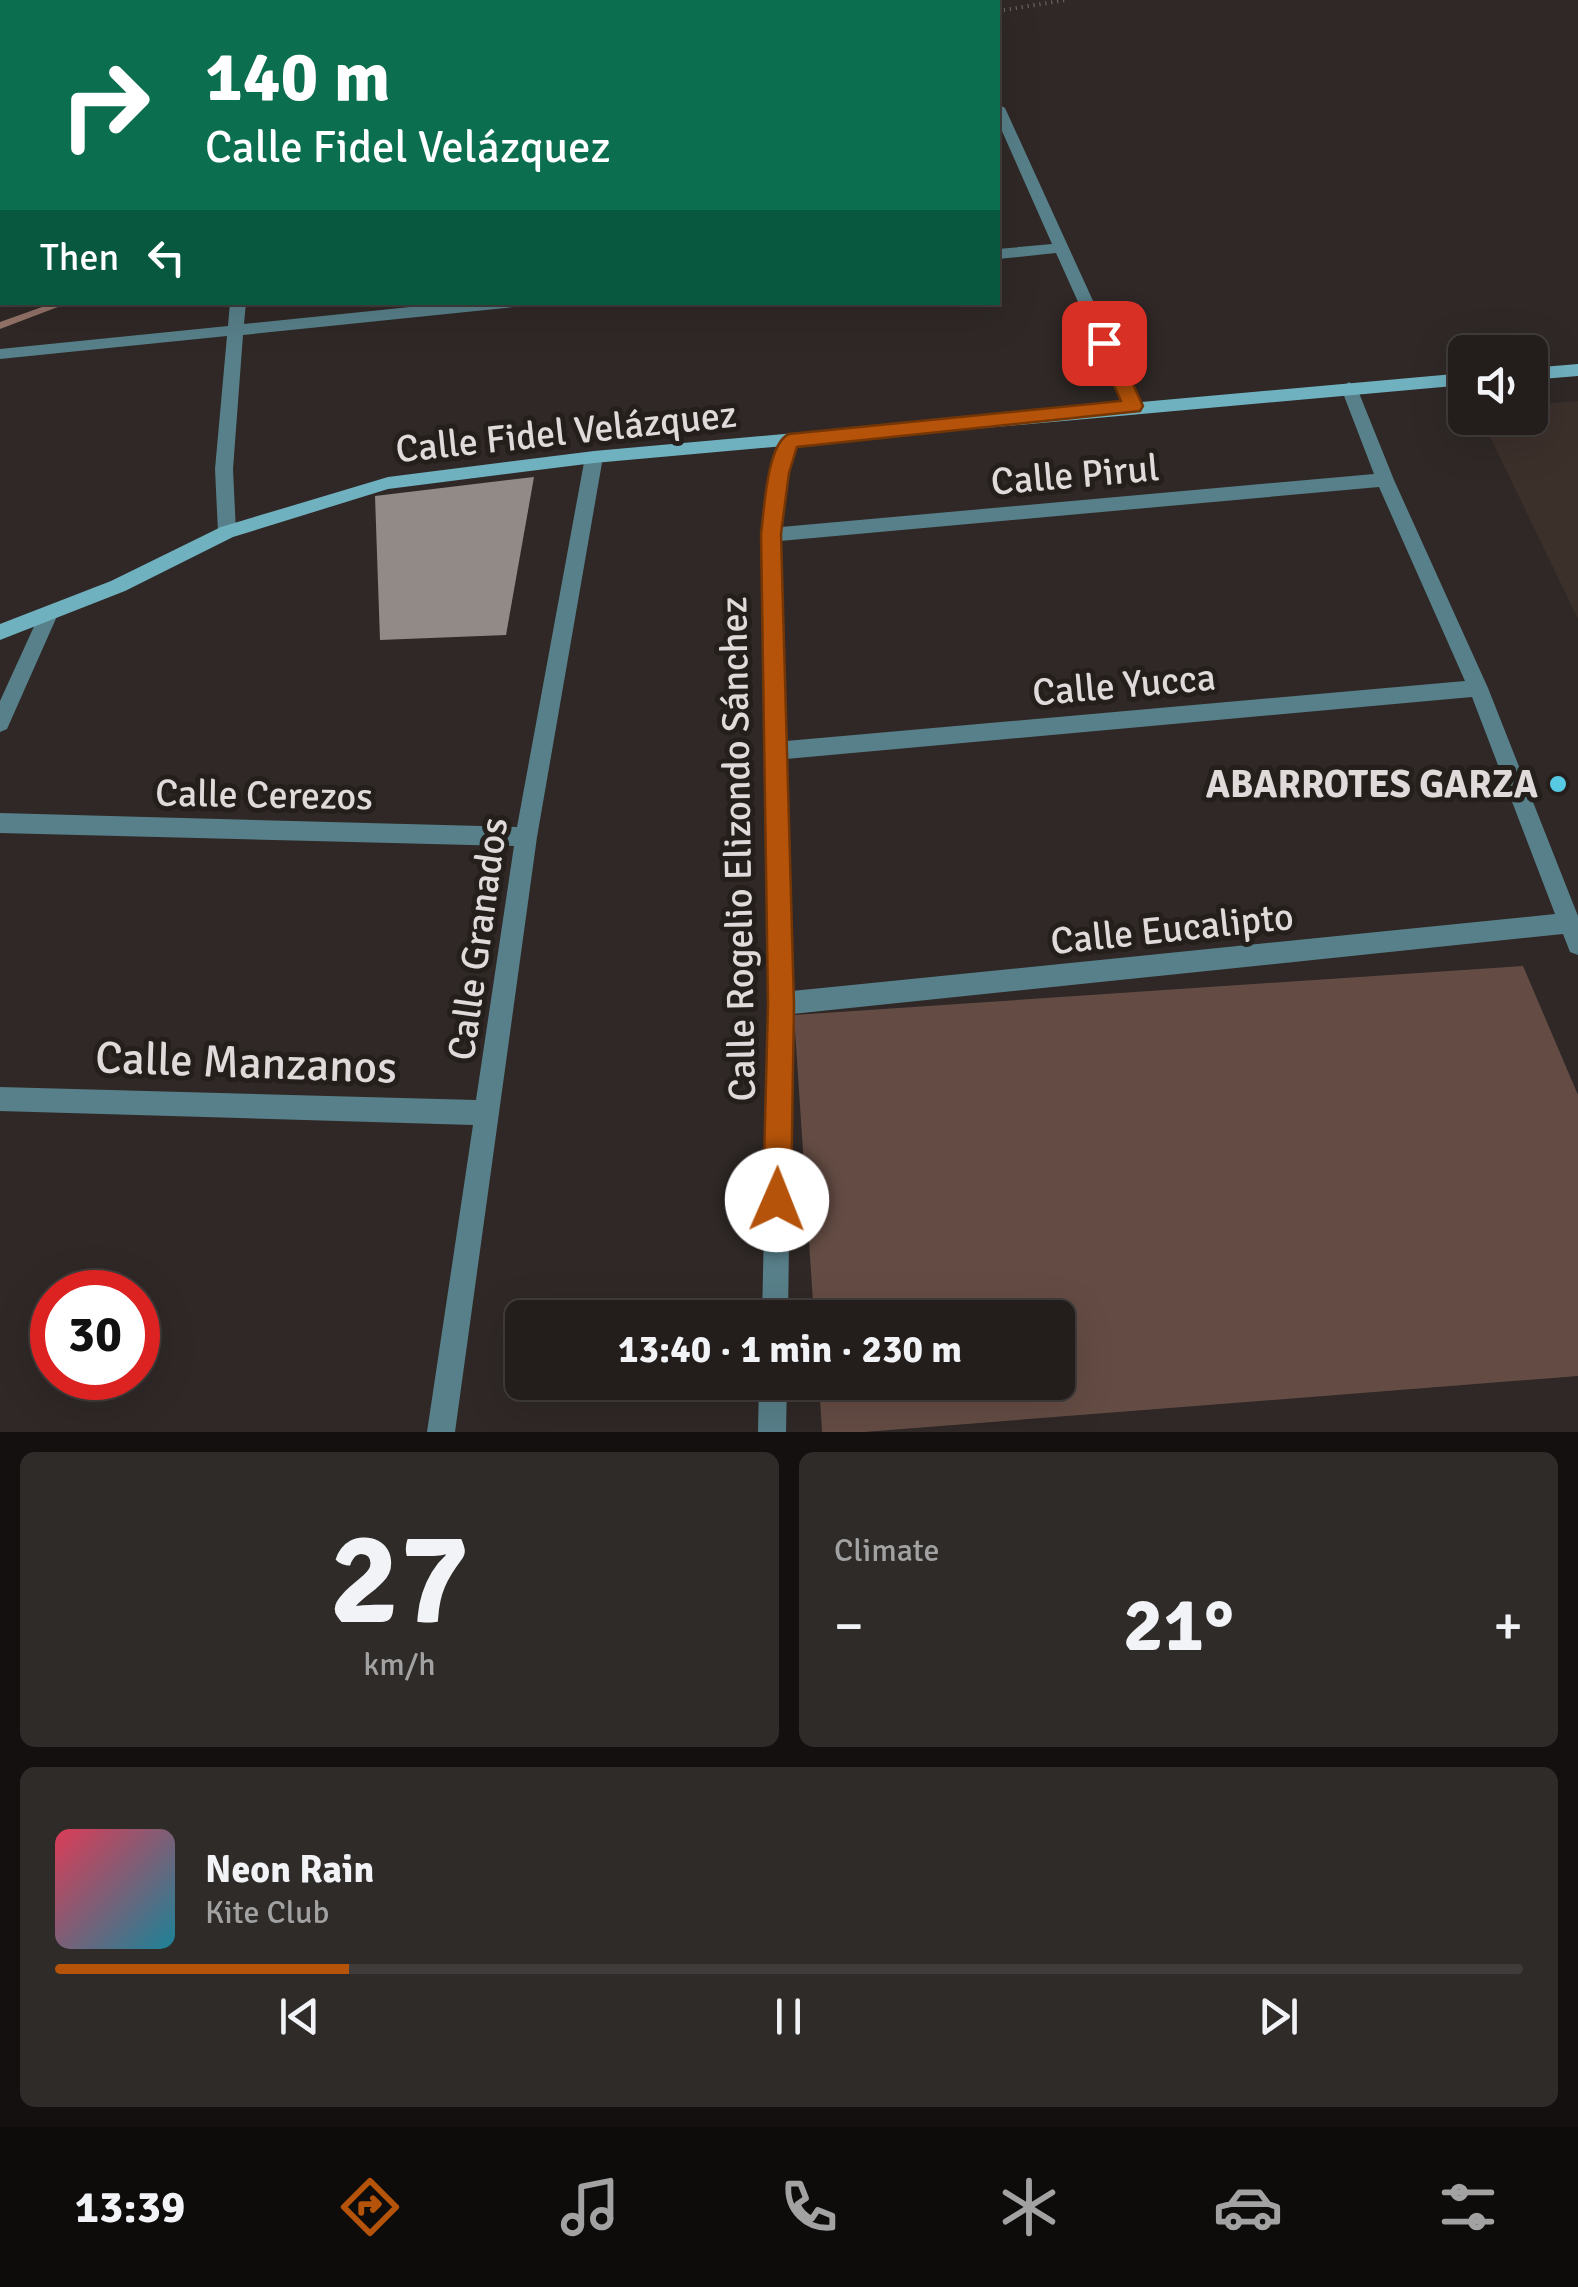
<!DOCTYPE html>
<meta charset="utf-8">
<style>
:root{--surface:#231e1c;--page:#2f2b29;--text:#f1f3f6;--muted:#a3a2a3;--line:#403c3b;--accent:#b45309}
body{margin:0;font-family:Signika,sans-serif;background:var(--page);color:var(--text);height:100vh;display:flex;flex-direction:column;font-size:38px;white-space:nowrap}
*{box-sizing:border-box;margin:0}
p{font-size:32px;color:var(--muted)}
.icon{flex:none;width:55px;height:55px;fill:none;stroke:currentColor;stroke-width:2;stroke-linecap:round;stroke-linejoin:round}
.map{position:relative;height:1432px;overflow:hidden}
.details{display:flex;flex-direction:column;gap:20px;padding:20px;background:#13100f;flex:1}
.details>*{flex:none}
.guide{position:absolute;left:0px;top:0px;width:1000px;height:305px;box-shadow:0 10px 40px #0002,0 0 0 2px var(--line);background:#0b6e4f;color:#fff;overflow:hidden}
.fabs{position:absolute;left:1448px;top:335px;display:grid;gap:20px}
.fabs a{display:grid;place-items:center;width:100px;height:100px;border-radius:15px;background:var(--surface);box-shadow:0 10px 40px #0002,0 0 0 2px var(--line);font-size:50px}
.speed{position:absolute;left:30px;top:1270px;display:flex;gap:20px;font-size:50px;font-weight:700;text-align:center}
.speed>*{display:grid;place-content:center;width:130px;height:130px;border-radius:50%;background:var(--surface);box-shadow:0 10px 40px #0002,0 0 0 2px var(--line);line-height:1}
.speed .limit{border:15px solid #d22;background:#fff;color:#111}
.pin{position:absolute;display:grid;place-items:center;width:85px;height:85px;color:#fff;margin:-42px;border-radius:20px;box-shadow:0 5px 15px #0006}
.me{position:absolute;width:110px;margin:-55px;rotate:1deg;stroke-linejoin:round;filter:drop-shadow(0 0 8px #0008)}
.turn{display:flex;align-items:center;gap:35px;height:210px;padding:0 40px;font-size:45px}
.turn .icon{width:130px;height:130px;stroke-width:2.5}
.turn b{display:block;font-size:70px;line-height:85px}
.then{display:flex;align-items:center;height:95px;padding:0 40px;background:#0003;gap:20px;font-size:38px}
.big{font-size:75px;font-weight:700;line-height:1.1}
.details .tile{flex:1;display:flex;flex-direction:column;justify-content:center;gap:15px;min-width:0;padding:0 35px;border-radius:15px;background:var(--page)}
.details .dial{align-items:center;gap:0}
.dial b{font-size:130px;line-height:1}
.song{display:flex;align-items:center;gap:30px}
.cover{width:120px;height:120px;border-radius:15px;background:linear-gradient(135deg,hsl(350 70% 55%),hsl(190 70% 35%))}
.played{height:10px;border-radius:5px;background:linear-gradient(90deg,var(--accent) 20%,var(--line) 20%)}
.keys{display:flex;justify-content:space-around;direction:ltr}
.heat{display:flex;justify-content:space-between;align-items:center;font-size:55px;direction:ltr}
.details .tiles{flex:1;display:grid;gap:20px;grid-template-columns:1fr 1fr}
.tile:last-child{grid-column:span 2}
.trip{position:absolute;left:505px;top:1300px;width:570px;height:100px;border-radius:15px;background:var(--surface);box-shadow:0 10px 40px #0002,0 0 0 2px var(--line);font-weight:700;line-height:100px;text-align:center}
.tabs{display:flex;height:160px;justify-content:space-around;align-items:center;background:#0e0c0b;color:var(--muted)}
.tabs .icon{width:70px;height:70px}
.tabs .on{color:var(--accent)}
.tabs b{font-size:45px;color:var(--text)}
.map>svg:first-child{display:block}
</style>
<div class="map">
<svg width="1578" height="1432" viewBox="0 0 1578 1432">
<rect width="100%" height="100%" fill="#2f2826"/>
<!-- built -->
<path fill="#3c302b" d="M1578 401V619L1481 418H1530V405Z"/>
<!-- green -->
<path fill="#644c44" d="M1523 966 1578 1095V1376L864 1432H822L819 1383 1058 1382V1318L814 1317 794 1015Z"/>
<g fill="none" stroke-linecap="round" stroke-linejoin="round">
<!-- stream -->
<path fill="#937368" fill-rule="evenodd" d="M911 0H926L921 2H911Z
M56 302H71L0 329V322Z"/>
</g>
<!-- building -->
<path fill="#928a87" d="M534 477 506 635 380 640 375 496Z"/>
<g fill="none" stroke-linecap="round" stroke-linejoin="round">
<!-- path -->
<path stroke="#746e6d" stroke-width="4" stroke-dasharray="1 5" stroke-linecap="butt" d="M998 11 1066 0"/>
<!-- street -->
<path fill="#58808a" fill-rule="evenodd" d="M285 0H297V2H285Z
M447 0H459V2H447Z
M593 0H605L606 2H594Z
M943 0H955L956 2H944Z
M998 104 1005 108 1141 406 1139 410H1127L1125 406 1056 253 998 259V249L1052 244 998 122Z
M0 115H2V123H0Z
M230 302H246L244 324 459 302H521L514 307 243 335 233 469 236 532 227 539 218 532 215 469 227 336 0 359V349L228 326Z
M1349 382 1357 388 1394 480 1488 688 1578 916V955L1570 952 1563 934 792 1014 788 1318H762L769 1004 762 535 770 473 783 437H795L797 441 788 473 781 527 1374 474 1341 388ZM1379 487 1465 681 786 741 780 541ZM1472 697 1555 914 792 991 786 759Z
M594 451 603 457 537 837 455 1432H427L473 1125 0 1111V1087L476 1100 514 846 0 833V813L517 827 585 457Z
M49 606 58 614 7 729 0 732V701L42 609Z
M759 1382H787L786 1432H758Z"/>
<!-- secondary -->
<path fill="#70b1c0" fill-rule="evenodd" d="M1578 364V376L1530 380V368Z
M1465 373V385L594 463 388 489 233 537 125 591 0 640V624L111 581 221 527 388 477 594 451Z"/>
</g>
<!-- route -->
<path fill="#b45309" stroke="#753606" stroke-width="2.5" d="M1104 337 1114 343 1143 406 1140 411 797 447 789 473 781 534 794 1004 791 1200 787 1210 777 1214 767 1210 763 1200 768 1004 761 534C764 511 767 443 789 434L1121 401 1095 343Z"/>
<!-- markers -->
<circle fill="#57c9e2" stroke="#251f1c" stroke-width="4" cx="1558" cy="784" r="10"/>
<g text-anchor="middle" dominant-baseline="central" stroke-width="10" stroke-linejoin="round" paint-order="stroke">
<!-- street labels -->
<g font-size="38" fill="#e0dbda" stroke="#251f1c">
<text transform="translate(566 432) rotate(-6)">Calle Fidel Velázquez</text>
<text transform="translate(1075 475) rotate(-5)">Calle Pirul</text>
<text transform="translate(1124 685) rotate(-5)">Calle Yucca</text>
<text transform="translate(264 795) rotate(1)">Calle Cerezos</text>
<text transform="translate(738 849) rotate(-91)">Calle Rogelio Elizondo Sánchez</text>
<text transform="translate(1172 929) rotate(-6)">Calle Eucalipto</text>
<text transform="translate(478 939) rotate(-82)">Calle Granados</text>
</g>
<!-- poi labels -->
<g font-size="38" font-weight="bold" fill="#e0dbda" stroke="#251f1c" text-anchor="end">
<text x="1538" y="784">ABARROTES GARZA</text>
</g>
<!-- near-street labels -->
<g font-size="45" fill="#e0dbda" stroke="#251f1c">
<text transform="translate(246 1063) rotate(2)">Calle Manzanos</text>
</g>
</g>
</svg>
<div class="fabs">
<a><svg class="icon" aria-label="sound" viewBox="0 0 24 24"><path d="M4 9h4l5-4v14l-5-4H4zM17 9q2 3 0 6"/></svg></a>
</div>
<div class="speed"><div class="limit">30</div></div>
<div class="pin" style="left:1104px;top:343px;background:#d93025"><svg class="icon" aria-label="arrive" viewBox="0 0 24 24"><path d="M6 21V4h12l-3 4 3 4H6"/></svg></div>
<svg class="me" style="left:777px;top:1200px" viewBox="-20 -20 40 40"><circle r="19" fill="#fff"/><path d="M0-13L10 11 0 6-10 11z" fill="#b45309"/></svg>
<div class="trip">13:40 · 1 min · 230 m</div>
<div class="guide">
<div class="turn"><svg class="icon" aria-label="right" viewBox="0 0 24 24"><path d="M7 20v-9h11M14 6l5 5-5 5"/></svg><div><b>140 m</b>Calle Fidel Velázquez</div></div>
<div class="then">Then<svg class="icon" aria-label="left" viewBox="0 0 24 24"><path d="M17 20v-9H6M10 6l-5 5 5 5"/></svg></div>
</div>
</div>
<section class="details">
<div class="tiles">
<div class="tile dial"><b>27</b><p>km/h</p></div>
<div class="tile"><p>Climate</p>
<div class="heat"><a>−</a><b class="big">21°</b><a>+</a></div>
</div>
<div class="tile">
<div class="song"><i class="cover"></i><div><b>Neon Rain</b><p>Kite Club</p></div></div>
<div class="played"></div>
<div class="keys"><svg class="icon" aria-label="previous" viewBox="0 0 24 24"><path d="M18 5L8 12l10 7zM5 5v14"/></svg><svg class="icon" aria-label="pause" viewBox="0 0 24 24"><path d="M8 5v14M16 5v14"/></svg><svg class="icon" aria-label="next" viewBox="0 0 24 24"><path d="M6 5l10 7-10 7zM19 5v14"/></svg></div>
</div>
</div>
</section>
<nav class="tabs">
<b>13:39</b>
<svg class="icon on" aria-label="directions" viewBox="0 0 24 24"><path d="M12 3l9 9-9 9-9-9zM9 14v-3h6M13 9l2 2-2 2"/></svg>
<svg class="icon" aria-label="music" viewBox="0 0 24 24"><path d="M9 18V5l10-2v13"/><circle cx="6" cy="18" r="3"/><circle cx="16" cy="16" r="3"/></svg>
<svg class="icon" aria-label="phone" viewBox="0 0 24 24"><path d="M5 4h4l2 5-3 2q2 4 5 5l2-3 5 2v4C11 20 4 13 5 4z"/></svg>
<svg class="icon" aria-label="climate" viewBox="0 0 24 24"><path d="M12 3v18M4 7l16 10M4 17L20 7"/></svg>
<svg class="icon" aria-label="car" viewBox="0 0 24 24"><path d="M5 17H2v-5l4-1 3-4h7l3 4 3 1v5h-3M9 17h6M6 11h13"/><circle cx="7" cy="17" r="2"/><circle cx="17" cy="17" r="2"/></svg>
<svg class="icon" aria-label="filters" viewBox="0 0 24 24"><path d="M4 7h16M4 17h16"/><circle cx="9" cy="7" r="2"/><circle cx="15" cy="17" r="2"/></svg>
</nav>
